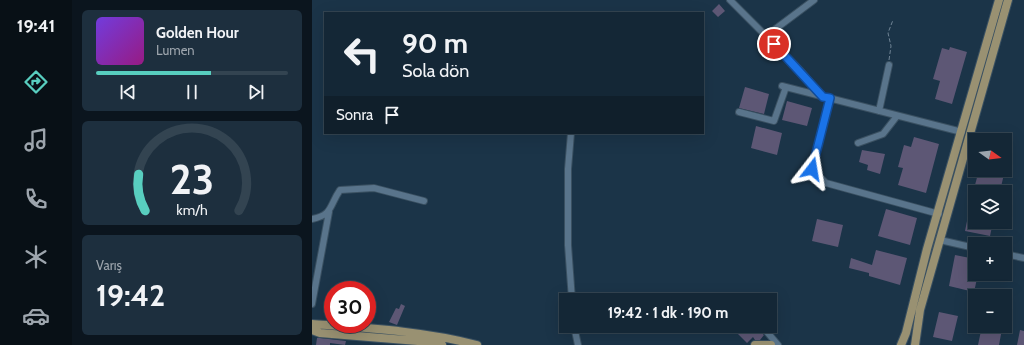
<!DOCTYPE html>
<html lang="tr">
<meta charset="utf-8">
<style>
:root{--surface:#142736;--page:#1d2f3e;--text:#f1f3f6;--muted:#9da5ad;--line:#334451;--accent:#58cebf}
body{margin:0;font-family:Cabin,sans-serif;background:var(--page);color:var(--text);height:100vh;display:flex;flex-direction:column;font-size:15px;white-space:nowrap}
*{box-sizing:border-box;margin:0}
p{font-size:13px;color:var(--muted)}
.icon{flex:none;width:22px;height:22px;fill:none;stroke:currentColor;stroke-width:2;stroke-linecap:round;stroke-linejoin:round}
.map{position:relative;flex:1;overflow:hidden}
.side{display:flex;flex-direction:column;gap:10px;padding:10px;background:#0b151e;width:240px}
.side>*{flex:none}
.guide{position:absolute;left:12px;top:12px;width:380px;height:122px;border-radius:0px;box-shadow:0 4px 16px #0002,0 0 0 1px var(--line);background:#142736;color:var(--text);overflow:hidden}
.needle{width:26px;rotate:104deg}
.fabs{position:absolute;left:656px;top:133px;display:grid;gap:8px}
.fabs a{display:grid;place-items:center;width:44px;height:44px;border-radius:0px;background:var(--surface);box-shadow:0 4px 16px #0002,0 0 0 1px var(--line);font-size:20px}
.speed{position:absolute;left:12px;top:281px;display:flex;gap:8px;font-size:20px;font-weight:700;text-align:center}
.speed>*{display:grid;place-content:center;width:52px;height:52px;border-radius:50%;background:var(--surface);box-shadow:0 4px 16px #0002,0 0 0 1px var(--line);line-height:1}
.speed .limit{border:6px solid #d22;background:#fff;color:#111}
.pin{position:absolute;display:grid;place-items:center;width:34px;height:34px;color:#fff;margin:-17px;border:2px solid #fff;border-radius:50%;box-shadow:0 1px 4px #0007}
.me{position:absolute;width:44px;margin:-22px;rotate:14deg;stroke-linejoin:round;filter:drop-shadow(0 0 3px #0008)}
.turn{display:flex;align-items:center;gap:14px;height:84px;padding:0 12px;font-size:18px}
.turn .icon{width:52px;height:52px;stroke-width:2.5}
.turn b{display:block;font-size:28px;line-height:34px}
.then{display:flex;align-items:center;height:38px;padding:0 12px;background:#0003;gap:8px;font-size:15px}
.big{font-size:30px;font-weight:700;line-height:1.1}
.side .tile{flex:1;display:flex;flex-direction:column;justify-content:center;gap:6px;min-width:0;padding:0 14px;border-radius:6px;background:var(--page)}
.side .dial{align-items:center;gap:0}
.dial svg{height:104px;overflow:visible;fill:none;stroke:var(--line);stroke-width:7;stroke-linecap:round;text-anchor:middle}
.dial text{fill:var(--text);stroke:none}
.song{display:flex;align-items:center;gap:12px}
.cover{width:48px;height:48px;border-radius:6px;background:linear-gradient(135deg,hsl(260 70% 55%),hsl(310 70% 35%))}
.played{height:4px;border-radius:2px;background:linear-gradient(90deg,var(--accent) 60%,var(--line) 60%)}
.keys{display:flex;justify-content:space-around;direction:ltr}
.trip{position:absolute;left:247px;top:293px;width:218px;height:40px;border-radius:0px;background:var(--surface);box-shadow:0 4px 16px #0002,0 0 0 1px var(--line);font-weight:700;line-height:40px;text-align:center}
main{display:flex;flex:1;min-height:0}
.tabs{display:flex;flex-direction:column;width:72px;justify-content:space-around;align-items:center;background:#081016;color:var(--muted)}
.tabs .icon{width:28px;height:28px}
.tabs .current{color:var(--accent)}
.tabs b{font-size:18px;color:var(--text)}
.map>svg:first-child{display:block}
</style>
<main>
<nav class="tabs">
<b>19:41</b>
<svg class="icon current" aria-label="directions" viewBox="0 0 24 24"><path d="M12 3l9 9-9 9-9-9zM9 14v-3h6M13 9l2 2-2 2"/></svg>
<svg class="icon" aria-label="music" viewBox="0 0 24 24"><path d="M9 18V5l10-2v13"/><circle cx="6" cy="18" r="3"/><circle cx="16" cy="16" r="3"/></svg>
<svg class="icon" aria-label="phone" viewBox="0 0 24 24"><path d="M5 4h4l2 5-3 2q2 4 5 5l2-3 5 2v4C11 20 4 13 5 4z"/></svg>
<svg class="icon" aria-label="climate" viewBox="0 0 24 24"><path d="M12 3v18M4 7l16 10M4 17L20 7"/></svg>
<svg class="icon" aria-label="car" viewBox="0 0 24 24"><path d="M5 17H2v-5l4-1 3-4h7l3 4 3 1v5h-3M9 17h6M6 11h13"/><circle cx="7" cy="17" r="2"/><circle cx="17" cy="17" r="2"/></svg>
</nav>
<section class="side">
<div class="tile">
<div class="song"><i class="cover"></i><div><b>Golden Hour</b><p>Lumen</p></div></div>
<div class="played"></div>
<div class="keys"><svg class="icon" aria-label="previous" viewBox="0 0 24 24"><path d="M18 5L8 12l10 7zM5 5v14"/></svg><svg class="icon" aria-label="pause" viewBox="0 0 24 24"><path d="M8 5v14M16 5v14"/></svg><svg class="icon" aria-label="next" viewBox="0 0 24 24"><path d="M6 5l10 7-10 7zM19 5v14"/></svg></div>
</div>
<div class="tile dial"><svg viewBox="0 0 100 80">
<path d="M14 69A42 42 0 1 1 86 69"/>
<path d="M14 69A42 42 0 0 1 9 41" stroke="#58cebf"/>
<text x="50" y="56" font-size="32" font-weight="700">23</text>
<text x="50" y="72" font-size="11">km/h</text>
</svg></div>
<div class="tile"><p>Varış</p><b class="big">19:42</b></div>
</section>
<div class="map">
<svg width="712" height="345" viewBox="0 0 712 345">
<rect width="100%" height="100%" fill="#1b3448"/>
<!-- building -->
<path fill="#5d5775" d="M407 4 413 11 406 17 400 11Z
M638 47 655 52 640 104 623 99 628 81 621 79 630 48 637 50Z
M433 87 457 94 452 114 427 108Z
M475 101 500 108 495 126 470 120Z
M444 126 470 133 465 155 439 148Z
M602 137 627 144 614 193 586 185 591 168 586 167 592 145 599 147Z
M550 150 573 154 568 174 555 170 556 165 547 162Z
M667 170H693L688 191 663 185Z
M658 206 663 207V222H681L678 236 653 231Z
M574 209 605 218 598 245 566 236Z
M505 219 531 225 526 247 500 241Z
M564 250 595 258 588 285 557 276V273L537 268 539 258 560 265Z
M643 255 663 259V274H666L662 292 637 286Z
M89 304 93 306 85 325 77 322 84 308 87 309Z
M627 312 646 316 640 341 621 337Z
M418 326H442L452 335 448 340H443L441 337 435 343Z
M670 326 690 329 687 345H666Z
M708 330 712 331V345H705Z
M5 338H8L34 341 33 345 18 343V345H4Z"/>
<g fill="none" stroke-linecap="round" stroke-linejoin="round">
<!-- minor casing -->
<g stroke="#3a5061" stroke-width="8">
<path id="minor" d="M418 0 488 70 511 97
M454 36 502 0
M470 86 650 132
M518 99 500 169 514 183 627 214
M567 111 577 65
M427 112 462 121 474 87
M259 133 256 169V245L260 300
M546 143 571 134 585 116
M0 219C21 215 17 206 28 190L62 188 112 201
M628 240 663 248
M693 254 712 258
M424 298 426 300
M0 304 17 212
M262 326 266 345
M450 326 466 345"/>
</g>
<!-- major casing -->
<g stroke="#3a5061" stroke-width="10">
<path id="major" d="M0 324C55 328 112 331 165 345
M0 330 8 333 118 342 130 345
M443 345H459
M589 345 594 333 615 249 687 0
M603 345 608 310 696 0"/>
</g>
<!-- path -->
<path stroke="#708495" stroke-width="1" stroke-dasharray="4 2" stroke-linecap="butt" d="M577 60 579 46 576 33 581 20"/>
<!-- minor -->
<use href="#minor" stroke="#59748b" stroke-width="6"/>
<!-- major -->
<use href="#major" stroke="#999172" stroke-width="8"/>
</g>
<g fill="none" stroke-linecap="round" stroke-linejoin="round">
<!-- route casing -->
<g stroke="#114b97" stroke-width="10">
<path id="route" d="M462 44 511 97 518 98 500 169"/>
</g>
<!-- route -->
<use href="#route" stroke="#1a73e8" stroke-width="7"/>
</g>
</svg>
<div class="fabs">
<a><svg class="needle" viewBox="-14 -14 28 28"><path d="M0-13l5 13h-10z" fill="#e53935"/><path d="M0 13l5-13h-10z" fill="#9da5ad"/></svg></a>
<a><svg class="icon" aria-label="layers" viewBox="0 0 24 24"><path d="M12 4l9 5-9 5-9-5zM3 14l9 5 9-5"/></svg></a>
<a>+</a>
<a>−</a>
</div>
<div class="speed"><div class="limit">30</div></div>
<div class="pin" style="left:462px;top:44px;background:#d93025"><svg class="icon" aria-label="arrive" viewBox="0 0 24 24"><path d="M6 21V4h12l-3 4 3 4H6"/></svg></div>
<svg class="me" style="left:500px;top:169px" viewBox="-20 -20 40 40"><path d="M0-17L14 15 0 8-14 15z" fill="#1a73e8" stroke="#fff" stroke-width="4"/></svg>
<div class="trip">19:42 · 1 dk · 190 m</div>
<div class="guide">
<div class="turn"><svg class="icon" aria-label="left" viewBox="0 0 24 24"><path d="M17 20v-9H6M10 6l-5 5 5 5"/></svg><div><b>90 m</b>Sola dön</div></div>
<div class="then">Sonra<svg class="icon" aria-label="arrive" viewBox="0 0 24 24"><path d="M6 21V4h12l-3 4 3 4H6"/></svg></div>
</div>
</div>
</main>
